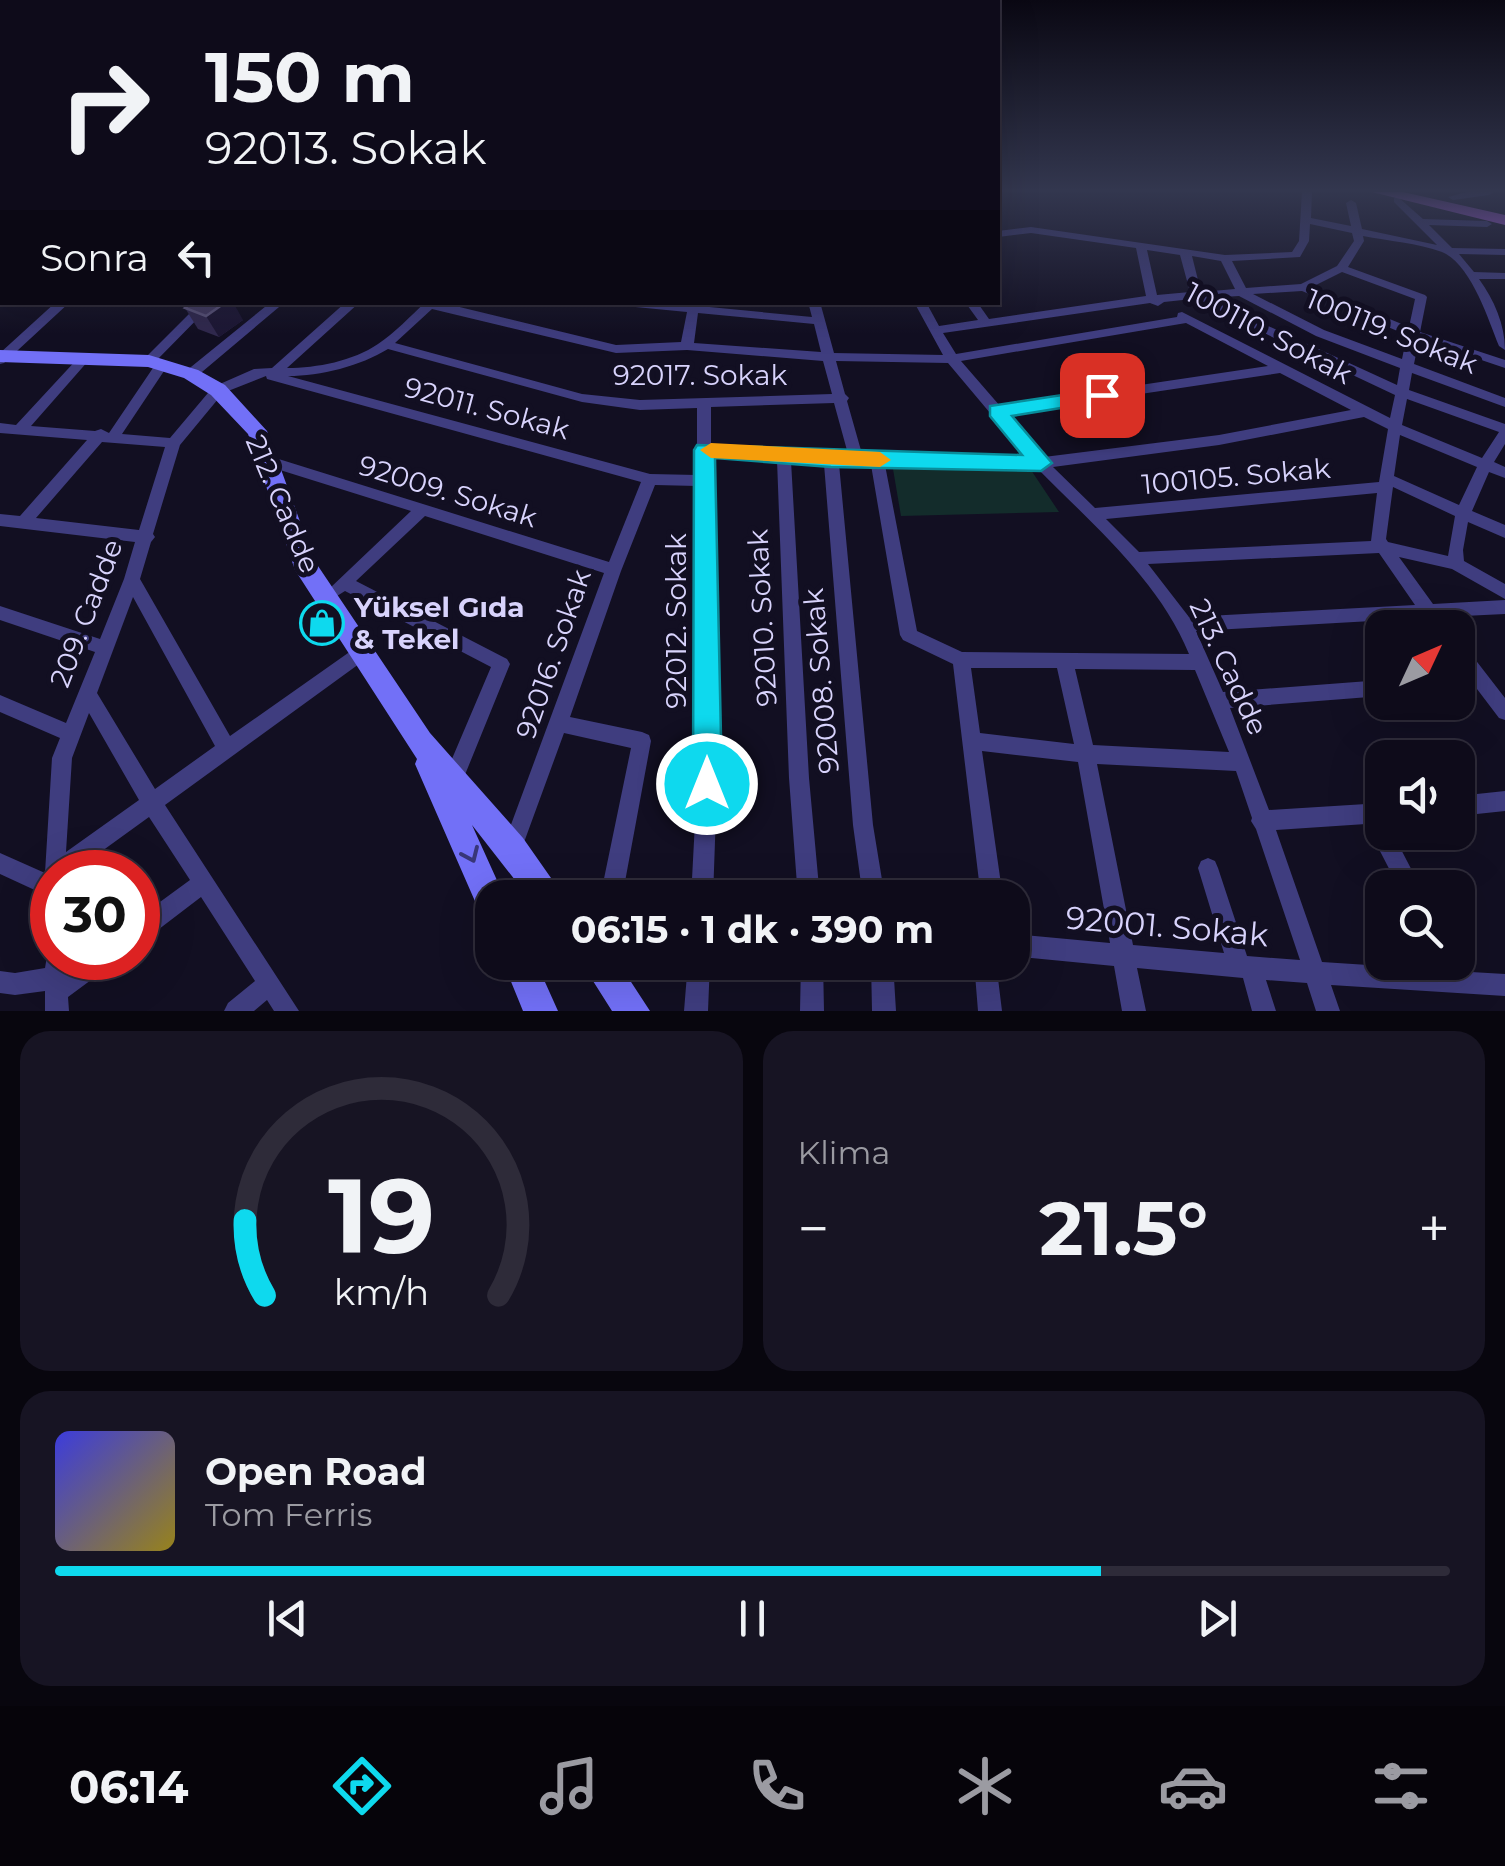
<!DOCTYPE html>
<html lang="tr">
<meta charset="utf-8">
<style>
:root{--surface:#0e0b1a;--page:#171423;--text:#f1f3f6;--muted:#9b9ba2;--line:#2e2b39;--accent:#0ed9ee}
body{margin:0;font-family:Montserrat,sans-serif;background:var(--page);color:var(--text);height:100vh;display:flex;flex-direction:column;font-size:38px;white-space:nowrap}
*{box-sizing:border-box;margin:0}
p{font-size:32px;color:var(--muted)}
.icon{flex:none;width:55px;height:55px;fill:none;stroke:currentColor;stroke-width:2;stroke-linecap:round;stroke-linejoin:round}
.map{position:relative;height:1011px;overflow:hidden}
.sheet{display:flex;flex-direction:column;gap:20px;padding:20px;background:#08060e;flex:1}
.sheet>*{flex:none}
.hud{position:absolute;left:0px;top:0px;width:1000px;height:305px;box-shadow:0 10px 40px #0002,0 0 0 2px var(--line);background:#0e0b1a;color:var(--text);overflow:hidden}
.needle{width:65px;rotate:46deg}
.controls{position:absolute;left:1365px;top:610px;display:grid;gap:20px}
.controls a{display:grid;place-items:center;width:110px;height:110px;border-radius:20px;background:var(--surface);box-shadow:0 10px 40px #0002,0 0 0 2px var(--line);font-size:50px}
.speed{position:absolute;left:30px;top:850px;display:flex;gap:20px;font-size:50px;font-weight:700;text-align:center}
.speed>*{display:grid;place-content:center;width:130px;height:130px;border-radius:50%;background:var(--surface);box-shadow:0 10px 40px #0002,0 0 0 2px var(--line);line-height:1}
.speed .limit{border:15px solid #d22;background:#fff;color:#111}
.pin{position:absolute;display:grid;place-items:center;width:85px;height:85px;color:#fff;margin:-42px;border-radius:20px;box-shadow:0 5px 15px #0006}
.me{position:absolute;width:110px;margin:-55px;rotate:0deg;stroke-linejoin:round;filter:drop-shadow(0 0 8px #0008)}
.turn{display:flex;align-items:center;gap:35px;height:210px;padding:0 40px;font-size:45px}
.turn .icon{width:130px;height:130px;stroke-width:2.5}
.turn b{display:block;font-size:70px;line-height:85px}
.then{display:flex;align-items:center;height:95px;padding:0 40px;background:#0003;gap:20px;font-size:38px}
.big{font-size:75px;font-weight:700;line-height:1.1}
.sheet .card{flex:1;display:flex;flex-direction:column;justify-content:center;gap:15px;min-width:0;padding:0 35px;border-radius:30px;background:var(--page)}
.sheet .dial{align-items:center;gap:0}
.dial svg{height:260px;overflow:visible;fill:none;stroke:var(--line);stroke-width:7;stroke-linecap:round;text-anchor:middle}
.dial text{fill:var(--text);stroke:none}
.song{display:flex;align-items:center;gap:30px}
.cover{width:120px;height:120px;border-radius:15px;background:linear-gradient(135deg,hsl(240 70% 55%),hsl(50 70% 35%))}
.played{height:10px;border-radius:5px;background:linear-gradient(90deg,var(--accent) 75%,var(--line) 75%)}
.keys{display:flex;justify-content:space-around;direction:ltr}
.heat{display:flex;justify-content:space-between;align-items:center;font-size:55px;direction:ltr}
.sheet .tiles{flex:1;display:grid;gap:20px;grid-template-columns:1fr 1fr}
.card:last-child{grid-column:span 2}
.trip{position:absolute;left:475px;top:880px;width:555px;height:100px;border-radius:30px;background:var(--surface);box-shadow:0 10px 40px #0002,0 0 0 2px var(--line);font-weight:700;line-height:100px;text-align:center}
.menu{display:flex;height:160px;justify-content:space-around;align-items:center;background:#06040a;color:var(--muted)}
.menu .icon{width:70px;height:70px}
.menu .on{color:var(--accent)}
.menu b{font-size:45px;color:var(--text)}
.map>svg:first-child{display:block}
</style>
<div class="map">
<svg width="1505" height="1011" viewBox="0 0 1505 1011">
<rect width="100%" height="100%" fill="#120f22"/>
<!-- green -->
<path fill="#132c2b" d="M893 469 1031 470 1059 512 901 516Z"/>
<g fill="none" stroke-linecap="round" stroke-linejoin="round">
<!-- street -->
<path fill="#3f3d7f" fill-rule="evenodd" d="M1302 192H1312L1311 218 1351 226 1346 203 1351 200 1356 203 1362 229 1437 245 1394 202V198L1398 197 1423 219 1487 221 1492 224 1487 227 1429 225 1452 248 1505 249V255L1459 254 1474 272 1505 273V279H1479C1494 300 1505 324 1505 350L1499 346C1488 319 1471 264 1442 252 1418 243 1388 241 1363 236L1364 241 1348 267 1425 295 1427 297 1420 332 1505 360V368L1419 339 1414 364 1505 398V407L1412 373 1409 390 1505 424V444L1494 462 1505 467V478L1489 472 1472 511 1505 525V538L1468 522 1463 550 1464 561 1505 584V599L1452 569 1399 557 1433 604 1505 600V614L1443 617 1449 628H1431L1425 618 1196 631 1223 692 1382 680V696L1230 708 1269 810 1382 803V832H1392L1421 888H1399L1366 824 1276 830 1322 962 1445 970 1442 962H1458V953L1461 954 1471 972 1505 974V996L1331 985 1340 1011H1316L1307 983 1266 980 1276 1011H1252L1243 978 1137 968 1146 1011H1122L1114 966 1012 956V934L1110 943 1078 762 982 751 1003 898H981L953 664 903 640 900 635 871 465 839 464 873 825 885 898H863L853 825 824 464 791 461 809 778 820 898H798L789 778 777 460 712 456 717 784 713 898H691L697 784V486L655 485 621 571 570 717 642 732 649 735 651 741 622 898H600L631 748 564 733 519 856 512 859 505 856 502 849 604 573 425 516 356 581 507 659 510 664 460 787 453 789 446 787 443 780 491 667 345 591 337 596 331 594 329 589 411 511 264 465 262 461 269 456 609 562 641 482 267 379 266 376 223 393 180 445 153 534 155 537 151 542 140 579 230 736 358 646 364 643 370 646 373 651 370 656 165 805 299 1011H274L267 1000 254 1011H224L228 1003 255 981 201 897 146 939 138 942V918L190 880 149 817 73 872H52V898L0 874V853L45 873 52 758 60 738 0 712V695L66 723 95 652 0 620V606L100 639 124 579 135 542 0 526V514L20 516 87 440 0 433V423L16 425 79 357H87L89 360 31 426 95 431 101 429 109 433 157 362 162 361 168 365 122 434 170 438 213 387 254 369 272 368 346 302H360L287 368C317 368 353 361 378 344 395 333 410 316 426 302H439L616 345 681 342 687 312 625 306 619 302 688 305V302H700L699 306 812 317 808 302H820L834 353 943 355 914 302H926L939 326 978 320 965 302H977L989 319 1146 296 1136 248 1031 233 998 237V231L1031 227 1225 255 1292 252 1299 241ZM1310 224 1352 233 1354 241 1337 266 1301 284 1246 288 1232 261 1300 257 1309 241ZM1147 250 1180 255 1190 292 1157 295ZM1192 256 1221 261 1235 289 1201 292ZM1342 272 1415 299 1409 327 1312 287ZM1302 291 1407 335 1402 359 1324 330 1253 294ZM1239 296 1316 336 1400 368 1397 385 1207 298ZM1192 299 1395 395 1390 418 1182 312 1178 313 1177 317 956 354 943 333 1150 303 1158 306 1164 302ZM432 309 616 353 687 350 823 361 832 394 640 400 582 394 395 343ZM698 313 814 324 821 352 694 343ZM1186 323 1268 366 1000 406 961 361ZM388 349 582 402 640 410 697 408V475L650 474 288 376C321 376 360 366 388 349ZM836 361 948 363 1028 458 862 454 847 401 849 398 845 394ZM1280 373 1351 410 1219 435 1044 457 1007 414ZM1407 399 1499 432 1482 458 1402 425ZM834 403 848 454 711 446V407ZM1364 417 1388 429 1379 482 1095 508 1053 467 1219 445ZM1400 435 1477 467 1459 505 1394 476ZM102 442 165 447 139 530 36 518ZM885 465 1037 468C1092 524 1159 580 1189 654L962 652 917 631ZM1393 487 1455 516 1448 556 1388 542 1386 539ZM1377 493 1371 541 1139 552 1106 519ZM1379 553 1415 605 1189 617 1148 564ZM133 597 215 746 155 789 97 693ZM971 668H1057L1074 744 980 733ZM1075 669 1195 670 1229 752 1093 745ZM89 713 139 800 66 852 72 758ZM1097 764 1236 771 1252 818 1251 821 1256 829 1300 960 1247 956 1218 868 1215 861 1208 858 1201 861 1198 868 1224 953 1133 945Z
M1467 192H1494L1489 195 1453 200 1448 197Z
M0 272H2V278H0Z
M56 302H70L4 363 0 364V353Z
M201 302H214L153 364H145V358Z
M271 302H285L196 377H186L185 374 186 371Z
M1458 642 1464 645 1505 698V720L1499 718 1477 689 1458 690V674H1466L1458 663Z
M1505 791V811L1458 816V796Z
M52 948V958H67V970L84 958H113L110 966 68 997 69 1011H45V991L15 995 0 993V971L15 973 45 968 48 950Z
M688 962H710L708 1011H684Z
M801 962H823L824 1011H800Z
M871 962H893L896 1011H872Z
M974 962H996L1002 1011H978Z"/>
<!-- secondary -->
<path fill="#7270f7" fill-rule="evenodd" d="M2 222V232L0 233V223Z
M0 350 149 355 198 370 225 385 267 431 314 560 430 733 523 838 565 898H529L472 825 505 898H492V920L481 915 415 764 417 759 295 570 248 434 211 395 184 378 148 367 0 362Z
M503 962H536L558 1011H523Z
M581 962H618L650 1011H612Z"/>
<!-- primary -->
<path fill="#bd61f6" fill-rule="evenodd" d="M1372 192H1403L1505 215V225Z"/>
</g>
<!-- wall -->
<path fill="#31294f" d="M185 308 243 320 219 337 198 329Z"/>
<!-- shaded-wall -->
<path fill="#1d1735" d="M226 302H233L243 320 219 337 206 316Z"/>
<!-- building -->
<path fill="#433b62" stroke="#5a537a" stroke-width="2.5" d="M193 302H226L206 316 185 308Z"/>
<!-- one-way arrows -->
<defs><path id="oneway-chevron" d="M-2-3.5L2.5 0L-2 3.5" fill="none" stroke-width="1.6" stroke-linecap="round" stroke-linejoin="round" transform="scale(2.5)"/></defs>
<use stroke="#383677" href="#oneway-chevron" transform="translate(471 855) rotate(66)"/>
<!-- sky -->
<linearGradient id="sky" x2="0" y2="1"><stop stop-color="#0a0813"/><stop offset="0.57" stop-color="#33374f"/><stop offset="1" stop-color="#33374f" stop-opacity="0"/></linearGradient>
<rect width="1505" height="334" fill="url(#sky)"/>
<!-- route -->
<path fill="#0ed9ee" stroke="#098d9b" stroke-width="2.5" d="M1102 389 1113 395 1110 400 1012 416 1052 463 1041 471 831 467 715 458 722 784 718 794 707 798 697 794 693 784 694 450 697 445 1022 455 990 416V406Z"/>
<!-- slow -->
<path fill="#f59e0b" d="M711 443 880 452 891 460 880 467 711 458 700 450Z"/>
<!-- icons -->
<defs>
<g id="shop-ring" transform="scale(2.25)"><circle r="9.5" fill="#120f22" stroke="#0ed9ee" stroke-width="1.5"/><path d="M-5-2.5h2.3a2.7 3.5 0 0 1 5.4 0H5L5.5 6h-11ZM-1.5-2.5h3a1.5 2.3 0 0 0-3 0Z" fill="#0ed9ee"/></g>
</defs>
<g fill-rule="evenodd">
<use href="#shop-ring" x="322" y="623"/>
</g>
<g text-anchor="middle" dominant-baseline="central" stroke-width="10" stroke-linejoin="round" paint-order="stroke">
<!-- street labels -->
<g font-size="28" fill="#d8d3fc" stroke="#120f22">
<text transform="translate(1392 331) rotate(22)">100119. Sokak</text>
<text transform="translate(1269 333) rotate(28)">100110. Sokak</text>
<text x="700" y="375">92017. Sokak</text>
<text transform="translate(487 408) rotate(15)">92011. Sokak</text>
<text transform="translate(1236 476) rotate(-5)">100105. Sokak</text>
<text transform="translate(448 491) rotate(17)">92009. Sokak</text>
<text transform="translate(283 504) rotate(67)">212. Cadde</text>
<text transform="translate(86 613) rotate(-69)">209. Cadde</text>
<text transform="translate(762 618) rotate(-93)">92010. Sokak</text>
<text transform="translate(676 621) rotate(-90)">92012. Sokak</text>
<text transform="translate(553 654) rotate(-71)">92016. Sokak</text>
<text transform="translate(1229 667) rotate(65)">213. Cadde</text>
<text transform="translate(821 681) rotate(-95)">92008. Sokak</text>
</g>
<!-- poi labels -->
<g font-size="28" font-weight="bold" fill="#d8d3fc" stroke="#120f22" text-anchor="start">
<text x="354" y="607">Yüksel Gıda<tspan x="354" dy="32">&amp; Tekel</tspan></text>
</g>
<!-- near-street labels -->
<g font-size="32" fill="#d8d3fc" stroke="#120f22">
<text transform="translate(1167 926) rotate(5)">92001. Sokak</text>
</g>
</g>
</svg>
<div class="controls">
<a><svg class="needle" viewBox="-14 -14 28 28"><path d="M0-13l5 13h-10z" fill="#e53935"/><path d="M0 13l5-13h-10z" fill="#9b9ba2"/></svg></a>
<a><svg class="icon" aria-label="sound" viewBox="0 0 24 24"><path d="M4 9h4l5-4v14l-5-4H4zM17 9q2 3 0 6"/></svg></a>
<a><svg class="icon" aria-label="search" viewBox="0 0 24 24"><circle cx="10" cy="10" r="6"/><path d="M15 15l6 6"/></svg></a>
</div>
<div class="speed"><div class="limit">30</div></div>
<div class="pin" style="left:1102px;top:395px;background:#d93025"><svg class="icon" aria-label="arrive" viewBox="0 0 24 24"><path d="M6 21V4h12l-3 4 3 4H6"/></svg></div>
<svg class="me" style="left:707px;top:784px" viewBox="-20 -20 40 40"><circle r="17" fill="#0ed9ee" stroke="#fff" stroke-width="3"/><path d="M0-11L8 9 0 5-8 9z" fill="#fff"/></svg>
<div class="trip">06:15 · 1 dk · 390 m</div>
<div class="hud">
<div class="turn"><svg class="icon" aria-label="right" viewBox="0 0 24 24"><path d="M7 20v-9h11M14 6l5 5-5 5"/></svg><div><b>150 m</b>92013. Sokak</div></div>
<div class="then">Sonra<svg class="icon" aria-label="left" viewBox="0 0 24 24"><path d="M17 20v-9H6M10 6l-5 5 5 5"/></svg></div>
</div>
</div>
<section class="sheet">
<div class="tiles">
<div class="card dial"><svg viewBox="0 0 100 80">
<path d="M14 69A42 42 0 1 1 86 69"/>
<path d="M14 69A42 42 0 0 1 8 46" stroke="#0ed9ee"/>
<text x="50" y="56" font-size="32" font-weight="700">19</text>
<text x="50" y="72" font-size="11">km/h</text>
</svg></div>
<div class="card"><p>Klima</p>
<div class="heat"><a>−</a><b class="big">21.5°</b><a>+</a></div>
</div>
<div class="card">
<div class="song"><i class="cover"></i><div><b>Open Road</b><p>Tom Ferris</p></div></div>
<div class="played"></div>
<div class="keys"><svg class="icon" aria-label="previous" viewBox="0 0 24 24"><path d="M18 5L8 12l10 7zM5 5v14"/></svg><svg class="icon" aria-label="pause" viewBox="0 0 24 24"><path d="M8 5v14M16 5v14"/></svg><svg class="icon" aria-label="next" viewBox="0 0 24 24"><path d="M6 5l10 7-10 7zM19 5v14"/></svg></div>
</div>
</div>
</section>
<nav class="menu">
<b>06:14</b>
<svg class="icon on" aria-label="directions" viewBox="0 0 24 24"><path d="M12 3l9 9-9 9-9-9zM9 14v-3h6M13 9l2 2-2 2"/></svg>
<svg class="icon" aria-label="music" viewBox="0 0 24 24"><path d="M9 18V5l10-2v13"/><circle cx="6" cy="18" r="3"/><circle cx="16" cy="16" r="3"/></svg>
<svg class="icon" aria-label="phone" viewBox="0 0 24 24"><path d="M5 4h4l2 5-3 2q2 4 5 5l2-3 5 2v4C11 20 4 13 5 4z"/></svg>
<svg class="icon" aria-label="climate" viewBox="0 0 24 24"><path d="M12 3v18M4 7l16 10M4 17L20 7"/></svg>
<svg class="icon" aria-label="car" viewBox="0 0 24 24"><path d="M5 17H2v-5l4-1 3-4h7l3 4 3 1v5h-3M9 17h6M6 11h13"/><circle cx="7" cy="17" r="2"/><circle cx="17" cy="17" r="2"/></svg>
<svg class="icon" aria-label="filters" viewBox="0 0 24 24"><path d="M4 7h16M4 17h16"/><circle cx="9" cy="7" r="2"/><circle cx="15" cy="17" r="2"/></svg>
</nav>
